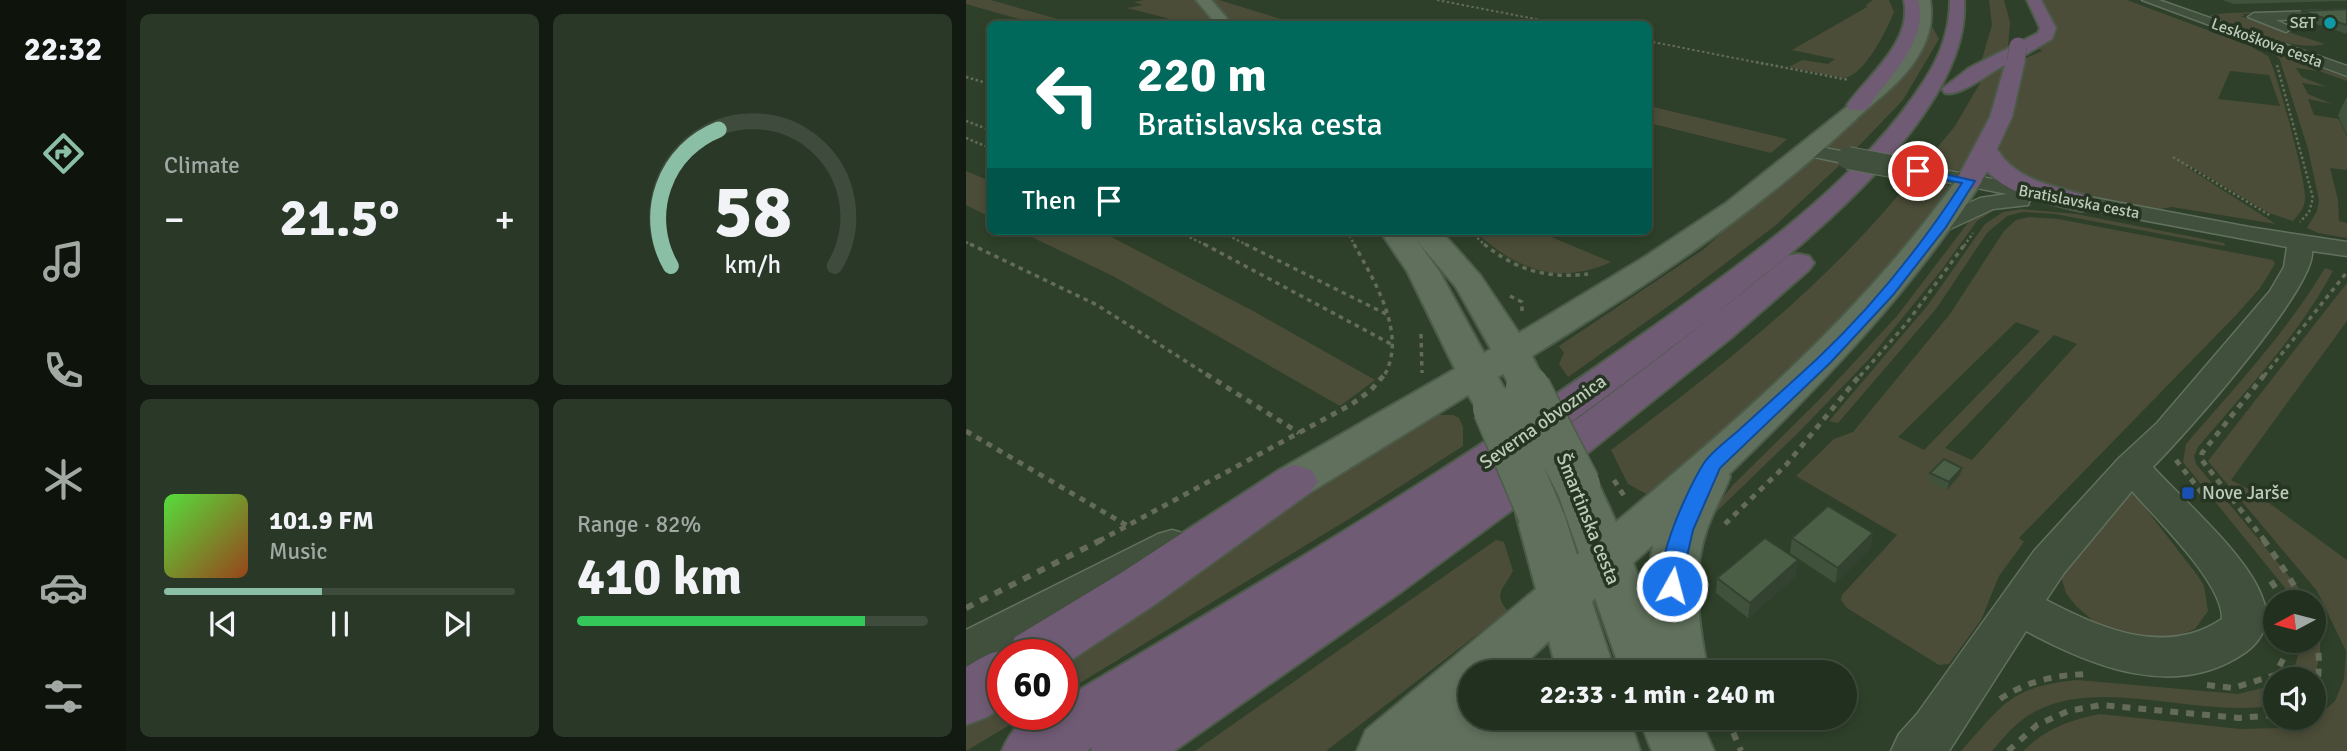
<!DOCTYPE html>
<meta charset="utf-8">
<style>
:root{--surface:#22301f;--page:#2a3828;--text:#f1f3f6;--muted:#a2a9a4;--line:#3f4b3d;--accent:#8abfa5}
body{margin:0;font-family:Signika,sans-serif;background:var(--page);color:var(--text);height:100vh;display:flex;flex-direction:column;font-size:26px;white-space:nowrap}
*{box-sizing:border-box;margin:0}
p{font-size:23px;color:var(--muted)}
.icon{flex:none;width:38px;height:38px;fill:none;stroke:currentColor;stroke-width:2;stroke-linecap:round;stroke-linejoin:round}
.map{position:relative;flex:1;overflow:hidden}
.side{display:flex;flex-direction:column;gap:14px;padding:14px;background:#131a11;width:840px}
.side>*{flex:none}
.hud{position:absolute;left:21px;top:21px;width:665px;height:214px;border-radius:10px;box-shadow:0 4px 10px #0003,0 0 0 2px var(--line);background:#00695c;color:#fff;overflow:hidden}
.needle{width:46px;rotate:263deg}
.buttons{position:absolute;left:1297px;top:590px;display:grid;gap:14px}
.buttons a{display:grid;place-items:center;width:63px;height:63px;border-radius:50%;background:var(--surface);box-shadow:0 4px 10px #0003,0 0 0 2px var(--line);font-size:35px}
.speed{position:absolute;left:21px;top:639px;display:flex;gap:14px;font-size:35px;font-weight:700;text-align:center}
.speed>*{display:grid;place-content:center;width:91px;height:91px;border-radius:50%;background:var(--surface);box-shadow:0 4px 10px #0003,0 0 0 2px var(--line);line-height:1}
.speed .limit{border:10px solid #d22;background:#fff;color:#111}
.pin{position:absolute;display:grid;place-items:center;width:60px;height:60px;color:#fff;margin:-30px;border:4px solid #fff;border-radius:50%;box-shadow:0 2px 7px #0007}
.me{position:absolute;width:77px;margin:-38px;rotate:7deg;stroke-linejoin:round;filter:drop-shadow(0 0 5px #0008)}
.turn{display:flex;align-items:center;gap:24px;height:147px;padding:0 35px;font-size:32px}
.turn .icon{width:91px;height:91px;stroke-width:2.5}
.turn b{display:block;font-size:49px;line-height:60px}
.then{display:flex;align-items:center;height:66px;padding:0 35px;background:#0003;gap:14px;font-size:26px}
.big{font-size:52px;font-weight:800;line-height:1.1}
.side .widget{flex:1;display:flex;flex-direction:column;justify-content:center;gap:10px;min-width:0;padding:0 24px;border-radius:10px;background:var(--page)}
.side .dial{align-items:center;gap:0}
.dial svg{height:182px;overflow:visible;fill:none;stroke:var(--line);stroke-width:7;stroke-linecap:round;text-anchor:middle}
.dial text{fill:var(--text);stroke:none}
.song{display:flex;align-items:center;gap:21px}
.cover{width:84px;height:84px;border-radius:10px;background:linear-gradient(135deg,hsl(110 70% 55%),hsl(20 70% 35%))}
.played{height:7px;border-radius:4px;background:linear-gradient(90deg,var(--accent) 45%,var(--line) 45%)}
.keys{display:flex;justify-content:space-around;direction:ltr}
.heat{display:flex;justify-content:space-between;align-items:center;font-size:38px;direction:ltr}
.charge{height:10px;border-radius:5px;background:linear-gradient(90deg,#34c759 82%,var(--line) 0)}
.side .tiles{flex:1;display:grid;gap:14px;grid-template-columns:repeat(2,1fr)}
.trip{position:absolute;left:492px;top:660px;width:399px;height:70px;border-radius:35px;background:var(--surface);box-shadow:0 4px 10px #0003,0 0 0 2px var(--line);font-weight:800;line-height:70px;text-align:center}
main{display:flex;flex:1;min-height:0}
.dock{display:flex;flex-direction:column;width:126px;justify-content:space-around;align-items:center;background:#0e130c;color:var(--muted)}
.dock .icon{width:49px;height:49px}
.dock .selected{color:var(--accent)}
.dock b{font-size:32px;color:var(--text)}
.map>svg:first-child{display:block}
</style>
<main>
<nav class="dock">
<b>22:32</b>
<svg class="icon selected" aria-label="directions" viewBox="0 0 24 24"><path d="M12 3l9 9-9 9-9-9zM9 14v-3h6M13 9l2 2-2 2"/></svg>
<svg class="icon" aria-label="music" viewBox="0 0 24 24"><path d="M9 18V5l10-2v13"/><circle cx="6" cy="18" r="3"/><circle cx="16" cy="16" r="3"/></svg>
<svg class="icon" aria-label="phone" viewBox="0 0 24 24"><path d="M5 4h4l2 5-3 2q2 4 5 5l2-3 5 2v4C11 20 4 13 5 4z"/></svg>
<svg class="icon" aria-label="climate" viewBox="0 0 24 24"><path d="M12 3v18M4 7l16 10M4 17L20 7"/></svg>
<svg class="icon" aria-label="car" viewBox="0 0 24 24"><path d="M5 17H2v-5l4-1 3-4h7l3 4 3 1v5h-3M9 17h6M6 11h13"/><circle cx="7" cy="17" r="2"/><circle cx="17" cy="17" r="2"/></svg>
<svg class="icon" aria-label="filters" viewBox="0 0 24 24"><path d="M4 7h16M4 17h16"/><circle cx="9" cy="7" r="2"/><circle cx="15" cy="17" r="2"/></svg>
</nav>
<section class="side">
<div class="tiles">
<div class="widget"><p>Climate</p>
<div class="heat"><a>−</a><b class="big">21.5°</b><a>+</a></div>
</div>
<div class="widget dial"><svg viewBox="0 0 100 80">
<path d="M14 69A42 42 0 1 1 86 69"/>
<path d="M14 69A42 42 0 0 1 35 9" stroke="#8abfa5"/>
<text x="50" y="56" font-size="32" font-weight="700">58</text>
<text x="50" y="72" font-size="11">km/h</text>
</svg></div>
<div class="widget">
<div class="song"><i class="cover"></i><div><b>101.9 FM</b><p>Music</p></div></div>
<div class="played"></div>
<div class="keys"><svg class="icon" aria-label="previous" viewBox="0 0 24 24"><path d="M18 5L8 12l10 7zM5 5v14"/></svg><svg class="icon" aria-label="pause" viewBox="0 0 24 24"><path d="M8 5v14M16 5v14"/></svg><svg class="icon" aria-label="next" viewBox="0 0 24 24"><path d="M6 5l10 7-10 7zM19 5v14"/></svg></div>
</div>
<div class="widget"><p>Range · 82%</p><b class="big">410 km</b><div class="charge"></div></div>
</div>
</section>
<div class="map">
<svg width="1381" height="751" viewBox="0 0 1381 751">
<rect width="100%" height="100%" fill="#2e4029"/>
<!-- green -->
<path fill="#4b4d38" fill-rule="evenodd" d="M0 0H25L109 24H71L0 4Z
M178 0H228L250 24H224L161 8 177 5 168 2Z
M245 0H253L331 24 278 22 269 24Z
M907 0H923L928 12C920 31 899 75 878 78L823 67 836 60 862 64 869 59 826 50 901 7 900 5Z
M1023 0H1038L1044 22 1042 49 1025 55 1028 57 1018 61 1016 59 1026 25Z
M1075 0H1161L1284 46 1302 56C1311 72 1340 180 1339 198 1339 208 1333 214 1327 221L1303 213 1226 167 1219 166 1310 224 1206 207 1194 209 1121 196 1059 180 1032 154 1058 74 1060 58 1076 51 1071 47 1089 34 1088 23ZM1264 71 1303 75 1314 106 1252 99Z
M1381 9 1276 14 1279 16H1274L1359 44C1328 53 1274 26 1243 15L1262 13Z
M963 21 973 39 937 100 886 153 864 147 862 145 869 136 926 86Z
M1310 55 1320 56 1381 78V81L1353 71 1330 68 1336 77 1361 87 1336 83 1342 94 1366 104 1342 99 1348 115 1373 119 1381 137V170L1364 168 1372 200 1373 221 1381 223V238L1352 233 1341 228 1351 211 1353 200 1342 149 1314 60Z
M1039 64 1024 112 998 171 956 166 989 126 1017 78Z
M683 106 821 139 805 153 683 123Z
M848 159 877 162 810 225 711 300 602 377 593 364 598 353 593 346 738 249 775 215Z
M0 171 24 181V217L0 205Z
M948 176 977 182 985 187 953 234 842 362 686 497 662 484 645 450C753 369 863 283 948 176Z
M1044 204 1069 205 1030 209 1011 221 977 268 903 359 835 430 746 516 743 514 767 485 854 399 931 316 1004 220 1022 208Z
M1055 209 1110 214 1258 243 1259 246 1089 214 1057 212 1041 216 1021 233 970 309 872 423 863 421 962 305 1019 224 1037 212Z
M1063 217 1092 219 1307 260 1309 264 1294 288 1271 314 1053 538 1058 542 1033 576 1015 620 983 664 973 665 881 608 875 600 876 595 931 535 830 476 868 439 887 432 984 314 1038 231 1050 220ZM1050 322 1074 331 958 450 932 437ZM1088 335 1111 344 1006 460 979 448Z
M53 231H134L289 312 409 380 374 406 147 276Z
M509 231H571L645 262C593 286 548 269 509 231Z
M1359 268 1367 271C1332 336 1280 390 1232 447L1228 456 1230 464 1333 588 1340 602H1327L1319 588 1217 462 1220 444C1269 387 1320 333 1359 268Z
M1381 283V321L1265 480 1288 492 1381 560V751H1057C1080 729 1103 720 1134 714L1274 729 1318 728 1349 719 1369 701 1378 679 1380 651 1351 591 1242 461Z
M463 415H487L493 418 497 427V446L391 514 96 694 94 654Z
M1162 493 1169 495 1232 576 1238 586 1242 611 1229 629 1216 634 1200 638 1153 634 1126 620 1110 606 1100 593 1096 580 1097 568Z
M530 540 538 542 547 571C538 589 526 593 542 611L360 751H229Z
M1348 617C1357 637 1356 660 1346 679H1320L1330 663 1336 641 1348 640Z
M1111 680 1272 694 1309 685V705C1235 719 1136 676 1070 711 1052 720 1039 736 1026 751H995C1038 703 1044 687 1111 680Z
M37 698V714H62L0 751V721Z"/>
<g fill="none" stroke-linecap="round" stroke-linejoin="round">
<!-- minor casing -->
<g stroke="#62705e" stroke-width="3">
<path id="minor" d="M1176 0H1193L1381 66V76Z
M1381 10V18L1310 20 1327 28 1320 32 1282 17 1288 13Z
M845 145 889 154 892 158 889 162 882 164 838 155 835 151 838 147Z
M952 165 1283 227 1381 242V256L1346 251C1350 288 1218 436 1187 467 1218 501 1281 555 1296 597 1305 619 1299 638 1280 652 1211 701 1127 667 1060 631L983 751H925L933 734 951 714 1068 551 1153 458 1191 423 1304 291 1318 267 1321 247 1064 199 1062 205 1027 209 984 229H968L964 224 968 219 1014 198 1041 194 945 175 942 171 945 167ZM1166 491C1191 520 1257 583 1256 619 1199 657 1136 629 1080 600L1098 573Z
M206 530 220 534 226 545 220 556 16 666 0 672V630L192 534Z"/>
</g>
<!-- major casing -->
<g stroke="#4d5c4a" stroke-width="4">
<path id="major" d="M230 0H245L266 24H250Z
M950 0H964C967 18 964 35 955 51 938 82 913 97 889 120 791 213 681 285 566 356L576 376 571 384 557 388 543 384 537 374 532 377 543 397 537 406 523 409 509 406 502 395 345 492 329 497 313 492 306 481 313 470 489 369 441 271 414 231H475L514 275 553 333 677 258 760 203 906 87C932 64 953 36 950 0ZM451 241 490 287 525 349 518 353 473 271Z
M1003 173 1012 175 1016 181C945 292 857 383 763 474L764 477C757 495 746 513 740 532 725 577 733 626 742 672H655L629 598 626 602 649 672H591L583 641 550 672H504V718H582L605 726 603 718H663L674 751H391L400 730 570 589 550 514 557 502 574 497 591 502 598 514 611 555 613 553 589 485 596 474 612 469 628 474 650 522C776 417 899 310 994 175ZM687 545 679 592 667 563Z
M673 718H733L748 751H686Z"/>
</g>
<!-- highway casing -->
<g stroke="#4c5a48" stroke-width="4">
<path id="highway" d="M938 0H952C964 41 921 78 900 110H884L881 105C903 74 947 42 938 0Z
M984 0H998C1007 126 789 284 698 353 640 397 581 440 522 482 625 411 724 336 821 256L832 254 843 256 848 263 843 270 765 338 603 468 435 592 208 751H125L126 747 121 751H36C49 720 63 714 96 714V700C296 582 495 464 684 329 780 260 893 182 958 81 974 57 984 30 984 0Z
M1061 0H1075L1090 28 1086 39 1057 56 1059 60 1046 117 1031 149C1051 182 1091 186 1125 197L1129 203 1125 209 1115 211C1084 204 1043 195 1021 171L1012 187 1003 189 994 187 990 181 1024 117 1039 65C1023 73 994 97 979 93L976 89 1003 68 1072 33 1074 28Z
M329 465 345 470 352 481 345 492 191 603 96 666V654H37V706L21 717 0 725V667C12 660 28 648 42 652L49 637 155 573 313 470Z"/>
</g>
<!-- path-far4 -->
<path stroke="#646b58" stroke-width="2" stroke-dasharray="2.5 2.5" stroke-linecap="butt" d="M471 0 595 24
M682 41 799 64"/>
<!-- path-far3 -->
<path stroke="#646b58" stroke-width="2.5" stroke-dasharray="2.5 2.5" stroke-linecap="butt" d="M790 62 883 80
M1311 65 1347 198 1343 212 1334 222
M0 77 24 84
M0 121 24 130
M0 138 24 148
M1207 157 1305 216
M210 231 242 246
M253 231 283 246
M381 231 389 246
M504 231 520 246
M0 242 8 246
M998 246 1007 233"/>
<!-- path-far2 -->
<path stroke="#646b58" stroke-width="3.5" stroke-dasharray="4.5 4.5" stroke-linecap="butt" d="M4 244 131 305 243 376
M238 244 425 344
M279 244 420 314
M388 244C408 281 442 334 418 376
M518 244C550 270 581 279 622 274
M544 296 556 302V314
M455 334 456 373
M894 376 940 324 999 244
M1298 376 1381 272"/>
<!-- path-far1 -->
<path stroke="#646b58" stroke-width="5" stroke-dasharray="6 6" stroke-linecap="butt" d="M240 374 333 433
M0 431 165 528
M1210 460 1239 497
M648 480 660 499
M759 524 820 465 895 374
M133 541 386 404 405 390 419 374
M1299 541 1235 459 1236 453 1299 374"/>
<!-- path -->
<path stroke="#646b58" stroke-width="6" stroke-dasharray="8 8" stroke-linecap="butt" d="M1297 539C1331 587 1366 636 1348 696
M1305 581 1319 602
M0 608 137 539
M1241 685 1267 688 1309 675 1327 640
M1034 699C1061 681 1089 675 1121 674
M761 718 775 751
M1042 751 1071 725 1102 711 1135 705 1273 718 1309 715"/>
<!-- minor -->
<use href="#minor" fill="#41503d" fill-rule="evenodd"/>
<!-- major -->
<use href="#major" fill="#60705c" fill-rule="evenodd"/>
<!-- highway -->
<use href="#highway" fill="#705b75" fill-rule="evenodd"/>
<!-- minor-bridge casing -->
<g stroke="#62705e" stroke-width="24" stroke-linecap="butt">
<path id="minor-bridge" d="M882 158 952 171"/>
</g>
<!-- major-bridge casing -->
<g stroke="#4d5c4a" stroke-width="47" stroke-linecap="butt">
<path id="major-bridge" d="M562 388 612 485
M529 408 574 514"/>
</g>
<!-- highway-bridge casing -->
<g stroke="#4c5a48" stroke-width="18" stroke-linecap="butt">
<path id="highway-bridge" d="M1050 60 1052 46"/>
</g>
<!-- minor-bridge -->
<use href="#minor-bridge" stroke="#41503d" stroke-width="22"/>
<!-- major-bridge -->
<use href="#major-bridge" stroke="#60705c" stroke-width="44"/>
<!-- highway-bridge -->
<use href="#highway-bridge" stroke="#705b75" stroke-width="17"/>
</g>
<!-- wall -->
<path fill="#40523c" d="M1256 0H1381L1380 1 1268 4Z
M1381 9V34L1332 18 1335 11Z
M1380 98H1381V136L1372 115Z
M996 468 994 475 981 490 962 481 964 473Z
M907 533 904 548 869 583 824 553 826 538Z
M830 576 782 618 750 593 751 578Z"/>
<!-- shaded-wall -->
<path fill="#344231" d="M996 468 994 475 981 490 983 482Z
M907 533 904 548 869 583 872 568Z
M832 560 830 576 782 618 784 603Z"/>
<!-- building -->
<path fill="#4b5f46" stroke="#344231" stroke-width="2" d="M1381 9V25L1335 11Z
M978 459 996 468 983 482 964 473Z
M862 506 907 533 872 568 826 538Z
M799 538 832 560 784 603 751 578Z"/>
<!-- route -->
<path fill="#1a73e8" stroke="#114b97" stroke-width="2" d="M952 168 1009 181 980 227 927 295 865 362 754 468 727 530 713 592 706 595 698 592C685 567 723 486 738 463 746 451 762 440 773 430 799 406 825 383 851 359 906 307 955 246 996 183L949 174 947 171Z"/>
<!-- markers -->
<circle fill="#0f9aa8" stroke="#263522" stroke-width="2.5" cx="1364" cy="23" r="7"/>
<rect fill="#1a4fb4" stroke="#263522" stroke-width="2.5" x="1215" y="486" width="14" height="14" rx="3.5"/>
<g text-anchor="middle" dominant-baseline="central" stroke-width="7" stroke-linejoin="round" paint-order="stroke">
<!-- far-poi labels -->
<g font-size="16" fill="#bdcaba" stroke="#263522" text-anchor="end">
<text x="1350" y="23">S&amp;T</text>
</g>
<!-- far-street labels -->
<g font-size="16" fill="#bdcaba" stroke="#263522">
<text transform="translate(1301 43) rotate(20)">Leskoškova cesta</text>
<text transform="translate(1113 202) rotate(11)">Bratislavska cesta</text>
</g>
<!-- street labels -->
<g font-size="19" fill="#bdcaba" stroke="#263522">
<text transform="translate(577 422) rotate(-35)">Severna obvoznica</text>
<text transform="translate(622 519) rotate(68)">Šmartinska cesta</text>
</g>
<!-- poi labels -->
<g font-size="19" fill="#bdcaba" stroke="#263522" text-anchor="start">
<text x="1236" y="493">Nove Jarše</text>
</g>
</g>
</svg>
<div class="buttons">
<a><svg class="needle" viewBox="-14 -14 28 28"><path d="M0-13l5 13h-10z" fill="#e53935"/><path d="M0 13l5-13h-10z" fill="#a2a9a4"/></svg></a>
<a><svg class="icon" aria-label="sound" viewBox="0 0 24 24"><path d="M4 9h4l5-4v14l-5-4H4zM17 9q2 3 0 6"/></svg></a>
</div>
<div class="speed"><div class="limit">60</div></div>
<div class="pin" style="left:952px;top:171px;background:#d93025"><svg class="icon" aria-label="arrive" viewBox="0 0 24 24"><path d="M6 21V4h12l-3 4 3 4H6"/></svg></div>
<svg class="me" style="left:706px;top:586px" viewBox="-20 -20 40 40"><circle r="17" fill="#1a73e8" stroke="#fff" stroke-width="3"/><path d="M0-11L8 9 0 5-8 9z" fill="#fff"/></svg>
<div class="trip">22:33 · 1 min · 240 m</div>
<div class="hud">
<div class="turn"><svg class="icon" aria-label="left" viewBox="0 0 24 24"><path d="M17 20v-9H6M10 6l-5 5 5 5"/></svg><div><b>220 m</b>Bratislavska cesta</div></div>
<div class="then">Then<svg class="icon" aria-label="arrive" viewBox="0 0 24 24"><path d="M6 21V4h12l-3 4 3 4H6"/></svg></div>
</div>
</div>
</main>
